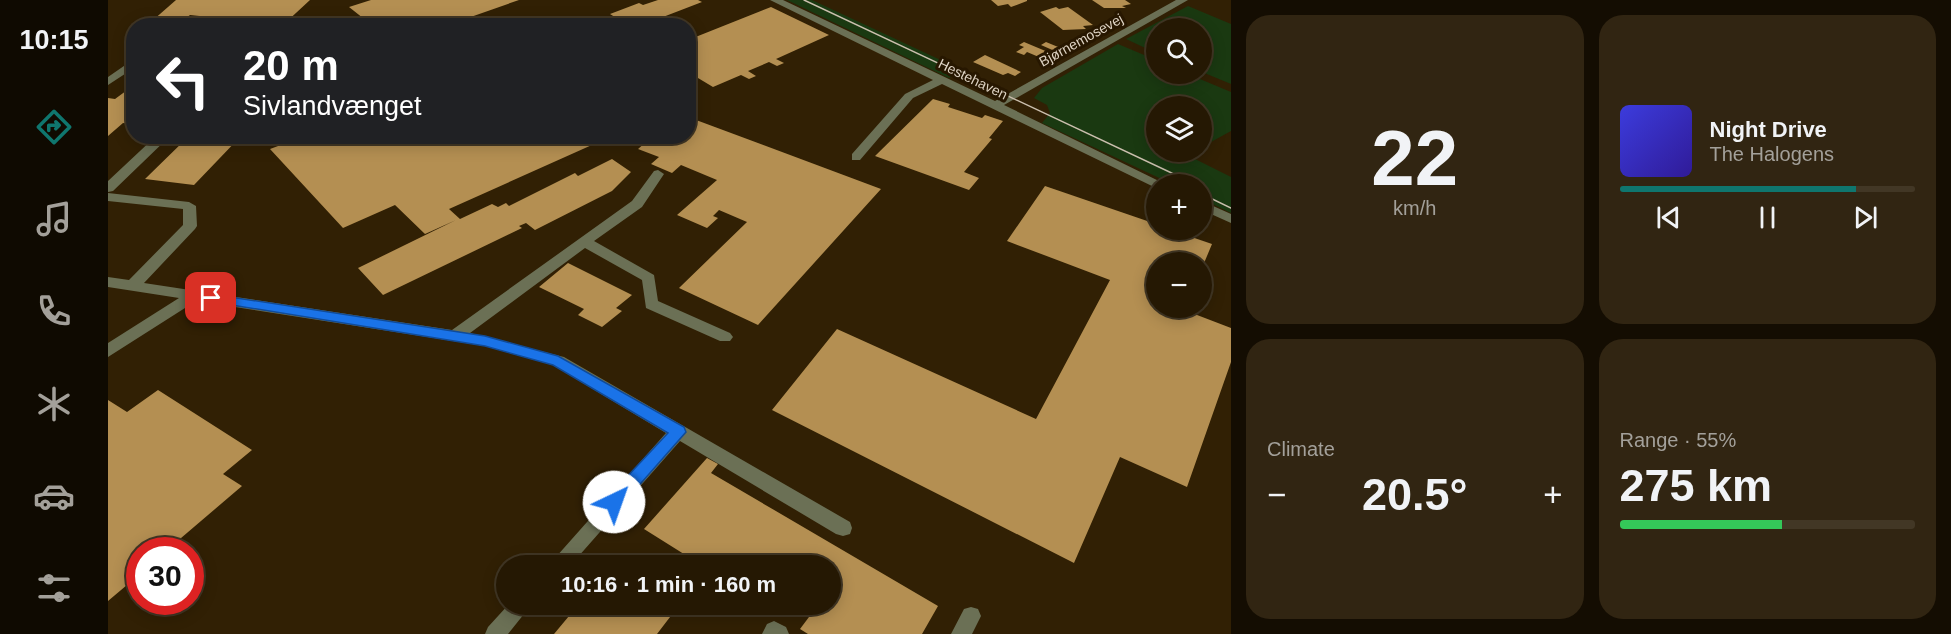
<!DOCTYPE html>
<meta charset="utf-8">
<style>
:root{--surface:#251803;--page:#312512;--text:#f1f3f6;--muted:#a3a09a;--line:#423725;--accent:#0f766e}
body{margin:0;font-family:Arial,sans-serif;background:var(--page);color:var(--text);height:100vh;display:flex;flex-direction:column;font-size:22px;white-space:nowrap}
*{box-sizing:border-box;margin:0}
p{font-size:20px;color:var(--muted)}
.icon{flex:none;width:33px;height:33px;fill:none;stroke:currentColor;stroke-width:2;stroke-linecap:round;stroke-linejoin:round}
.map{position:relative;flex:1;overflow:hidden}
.drawer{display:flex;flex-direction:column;gap:15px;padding:15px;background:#140d02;width:720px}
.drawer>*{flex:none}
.banner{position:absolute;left:18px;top:18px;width:570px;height:126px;border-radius:24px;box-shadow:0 3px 15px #0003,0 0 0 2px var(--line);background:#202124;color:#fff;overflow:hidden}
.fabs{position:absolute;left:1038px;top:18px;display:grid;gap:12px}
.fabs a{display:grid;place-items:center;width:66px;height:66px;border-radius:50%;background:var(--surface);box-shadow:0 3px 15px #0003,0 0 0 2px var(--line);font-size:30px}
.speed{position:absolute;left:18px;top:537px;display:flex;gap:12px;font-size:30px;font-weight:700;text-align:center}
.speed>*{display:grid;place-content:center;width:78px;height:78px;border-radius:50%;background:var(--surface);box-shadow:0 3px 15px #0003,0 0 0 2px var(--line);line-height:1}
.speed .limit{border:9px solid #d22;background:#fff;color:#111}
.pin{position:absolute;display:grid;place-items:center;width:51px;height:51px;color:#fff;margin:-26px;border-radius:12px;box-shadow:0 3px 9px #0006}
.me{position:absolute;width:66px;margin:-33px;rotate:42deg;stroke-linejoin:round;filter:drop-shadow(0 0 4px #0008)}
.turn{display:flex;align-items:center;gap:21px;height:126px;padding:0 18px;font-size:27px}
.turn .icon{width:78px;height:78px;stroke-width:2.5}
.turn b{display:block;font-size:42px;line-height:51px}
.big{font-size:45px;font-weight:700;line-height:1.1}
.drawer .card{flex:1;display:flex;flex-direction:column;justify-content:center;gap:9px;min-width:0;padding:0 21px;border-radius:24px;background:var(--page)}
.drawer .dial{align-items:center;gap:0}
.dial b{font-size:78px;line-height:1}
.song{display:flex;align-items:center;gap:18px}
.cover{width:72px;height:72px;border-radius:9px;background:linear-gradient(135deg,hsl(240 70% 55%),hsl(250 70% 35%))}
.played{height:6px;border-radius:3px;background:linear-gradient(90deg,var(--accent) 80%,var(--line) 80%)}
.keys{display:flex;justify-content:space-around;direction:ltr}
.heat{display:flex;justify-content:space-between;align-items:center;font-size:33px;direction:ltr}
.charge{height:9px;border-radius:4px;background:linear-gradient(90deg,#34c759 55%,var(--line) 0)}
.drawer .tiles{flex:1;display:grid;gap:15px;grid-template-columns:repeat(2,1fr)}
.trip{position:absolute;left:388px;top:555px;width:345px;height:60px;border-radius:30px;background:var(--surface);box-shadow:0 3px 15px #0003,0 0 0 2px var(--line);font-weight:700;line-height:60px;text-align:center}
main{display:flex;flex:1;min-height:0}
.tabs{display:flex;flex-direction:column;width:108px;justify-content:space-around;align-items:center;background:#0f0a01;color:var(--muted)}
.tabs .icon{width:42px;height:42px}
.tabs .current{color:var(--accent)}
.tabs b{font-size:27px;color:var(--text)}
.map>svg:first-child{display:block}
</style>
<main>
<nav class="tabs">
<b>10:15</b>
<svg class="icon current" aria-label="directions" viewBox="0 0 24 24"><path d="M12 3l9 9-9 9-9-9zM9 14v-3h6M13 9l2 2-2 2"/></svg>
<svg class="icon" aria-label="music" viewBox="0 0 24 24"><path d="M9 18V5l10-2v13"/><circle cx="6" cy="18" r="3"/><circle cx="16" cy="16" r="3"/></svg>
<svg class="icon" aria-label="phone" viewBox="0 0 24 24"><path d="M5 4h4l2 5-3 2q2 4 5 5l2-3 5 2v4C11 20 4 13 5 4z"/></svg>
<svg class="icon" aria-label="climate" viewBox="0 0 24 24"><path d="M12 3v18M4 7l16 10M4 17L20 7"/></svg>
<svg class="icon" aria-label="car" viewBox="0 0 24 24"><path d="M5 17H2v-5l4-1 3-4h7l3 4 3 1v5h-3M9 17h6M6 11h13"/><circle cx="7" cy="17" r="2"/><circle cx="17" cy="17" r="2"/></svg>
<svg class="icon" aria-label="filters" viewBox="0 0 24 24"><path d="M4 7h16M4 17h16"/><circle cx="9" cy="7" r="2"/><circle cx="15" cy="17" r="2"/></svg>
</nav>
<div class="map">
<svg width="1123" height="634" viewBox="0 0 1123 634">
<rect width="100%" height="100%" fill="#312004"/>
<!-- green -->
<path fill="#1a3911" d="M679 0H704L854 70 841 78Z
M1080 6 1123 24V84L1094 72V28H1048V53L1018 39Z
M1010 44 1048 60V74H1080L1123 92V131L1094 147V106H1048V152H1085L1079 155 1123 177V213L1094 199V184H1064L934 123 942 113 939 105 926 98 934 88Z"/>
<!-- building -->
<path fill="#b48f52" d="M68 0H202L175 25 82 15 74 21 67 20 63 23 44 21Z
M263 0H411L337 26H265L241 7Z
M550 0H590L594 2 555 17 568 24 564 26H521L502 14 531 3 535 5Z
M883 0H919V1L903 7 900 4 890 6Z
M984 0H1017L1023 4 1014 6 1018 8H996Z
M663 7 721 35 668 59 676 63 669 66 661 62 640 71 648 76 641 79 633 75 605 87 580 72V40Z
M948 7 951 9 960 7 985 25 975 26 978 29 955 30 932 12Z
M916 42 947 55 938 60 919 52 916 55 908 52 916 47 911 45Z
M938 42 955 49 949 52 933 45Z
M877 55 913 72 907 76 900 73 895 75 865 62Z
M26 85V121L22 124 15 123 0 136V98L7 99Z
M825 99 842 104 840 107 874 118 877 115 895 121 881 138 884 139 856 172 871 178 861 190 767 156Z
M580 117 773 189 650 325 571 288 639 222 611 210 605 216 610 218 599 228 569 215 609 180 573 165 564 173 543 164 551 157 530 149 545 136H580Z
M81 136H133L86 185 37 179Z
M197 136H504L341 209 352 219 384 204 390 207 398 203 401 206 467 173 470 176 504 159 523 172 504 191 427 230 418 223 411 226 414 228 275 295 250 268 348 220 317 234 287 205 235 228 162 149Z
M937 186 1048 224V230H1063L1104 244 1094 268V262H1048V308H1077L1076 310 1123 328V362L1079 487 1012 457 966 563 664 410 729 329 928 419 1002 280 899 241Z
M460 263 524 295 508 308 514 311 494 327 470 315 476 309 431 287Z
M50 390 144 450 115 474 134 486 59 550H32V574L0 601V400L19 412Z
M599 458 610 464 603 473 830 606 814 634H700L692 629 704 613 690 604H723V566H595L536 529Z
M471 604H572L549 634H446Z"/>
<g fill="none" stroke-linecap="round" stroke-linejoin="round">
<!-- minor -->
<path fill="#6b7055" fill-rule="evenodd" d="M662 0H675L887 101 1068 0H1080L896 105 1057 184 1046 187 834 84 805 98 752 160H744V154L797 94 825 80Z
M26 59V68L0 85V77Z
M48 136H62L5 191 0 192V181Z
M550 170 556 174 534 207 486 241 546 275 550 301 622 333 625 337 622 341H612L538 308 534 280 477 248 362 333 456 357 742 522 744 528 742 534 735 536 728 534 572 441 462 566H440L558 433 445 365 377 346 88 301 0 357V343L71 298 0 287V277L21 280 75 225V209L0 201V193L81 202 88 206 89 226 87 229 36 283 344 330 524 201 546 171Z
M1094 201 1123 214V223L1094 210Z
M401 604H424L400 634H377L380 627Z
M863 607 870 609 873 616 864 634H843L856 609Z
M666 621 678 627 681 634H654L659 624Z"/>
<!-- tram -->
<path stroke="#cbbfae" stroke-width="1.5" d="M696 0 1087 184
M1094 194 1123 208"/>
</g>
<!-- route -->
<path fill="#1a73e8" stroke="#114b97" stroke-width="1.5" d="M103 294 377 336 450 356 576 427 578 432 512 507 506 509 500 507 498 502 500 497 560 433 445 365 377 346 99 301 97 298 99 295Z"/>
<g text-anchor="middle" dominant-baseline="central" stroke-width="6" stroke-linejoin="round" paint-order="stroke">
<!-- far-street labels -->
<g font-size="14" fill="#ded3c3" stroke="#271700">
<text transform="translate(973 40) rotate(-29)">Bjørnemosevej</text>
<text transform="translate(865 79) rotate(26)">Hestehaven</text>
</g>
</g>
</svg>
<div class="fabs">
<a><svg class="icon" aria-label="search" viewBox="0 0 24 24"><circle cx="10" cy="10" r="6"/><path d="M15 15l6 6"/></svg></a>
<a><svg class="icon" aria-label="layers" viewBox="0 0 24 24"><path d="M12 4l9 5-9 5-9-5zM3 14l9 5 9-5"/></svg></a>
<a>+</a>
<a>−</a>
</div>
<div class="speed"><div class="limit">30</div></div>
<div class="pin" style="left:103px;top:298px;background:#d93025"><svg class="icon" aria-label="arrive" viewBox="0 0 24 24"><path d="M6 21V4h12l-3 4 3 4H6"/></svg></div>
<svg class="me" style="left:506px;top:502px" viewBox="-20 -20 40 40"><circle r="19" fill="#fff"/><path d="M0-13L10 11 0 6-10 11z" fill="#1a73e8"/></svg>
<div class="trip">10:16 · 1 min · 160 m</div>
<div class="banner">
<div class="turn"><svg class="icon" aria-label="left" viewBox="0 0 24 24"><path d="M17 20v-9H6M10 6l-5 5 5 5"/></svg><div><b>20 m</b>Sivlandvænget</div></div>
</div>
</div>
<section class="drawer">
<div class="tiles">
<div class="card dial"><b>22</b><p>km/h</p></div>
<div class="card">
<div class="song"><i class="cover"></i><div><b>Night Drive</b><p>The Halogens</p></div></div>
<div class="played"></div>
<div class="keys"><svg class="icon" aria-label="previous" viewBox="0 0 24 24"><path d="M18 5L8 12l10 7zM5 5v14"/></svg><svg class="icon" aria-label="pause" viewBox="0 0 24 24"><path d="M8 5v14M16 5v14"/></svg><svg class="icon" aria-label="next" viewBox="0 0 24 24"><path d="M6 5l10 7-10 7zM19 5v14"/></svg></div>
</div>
<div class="card"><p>Climate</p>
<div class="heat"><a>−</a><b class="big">20.5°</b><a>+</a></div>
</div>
<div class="card"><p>Range · 55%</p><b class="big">275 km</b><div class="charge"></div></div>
</div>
</section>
</main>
